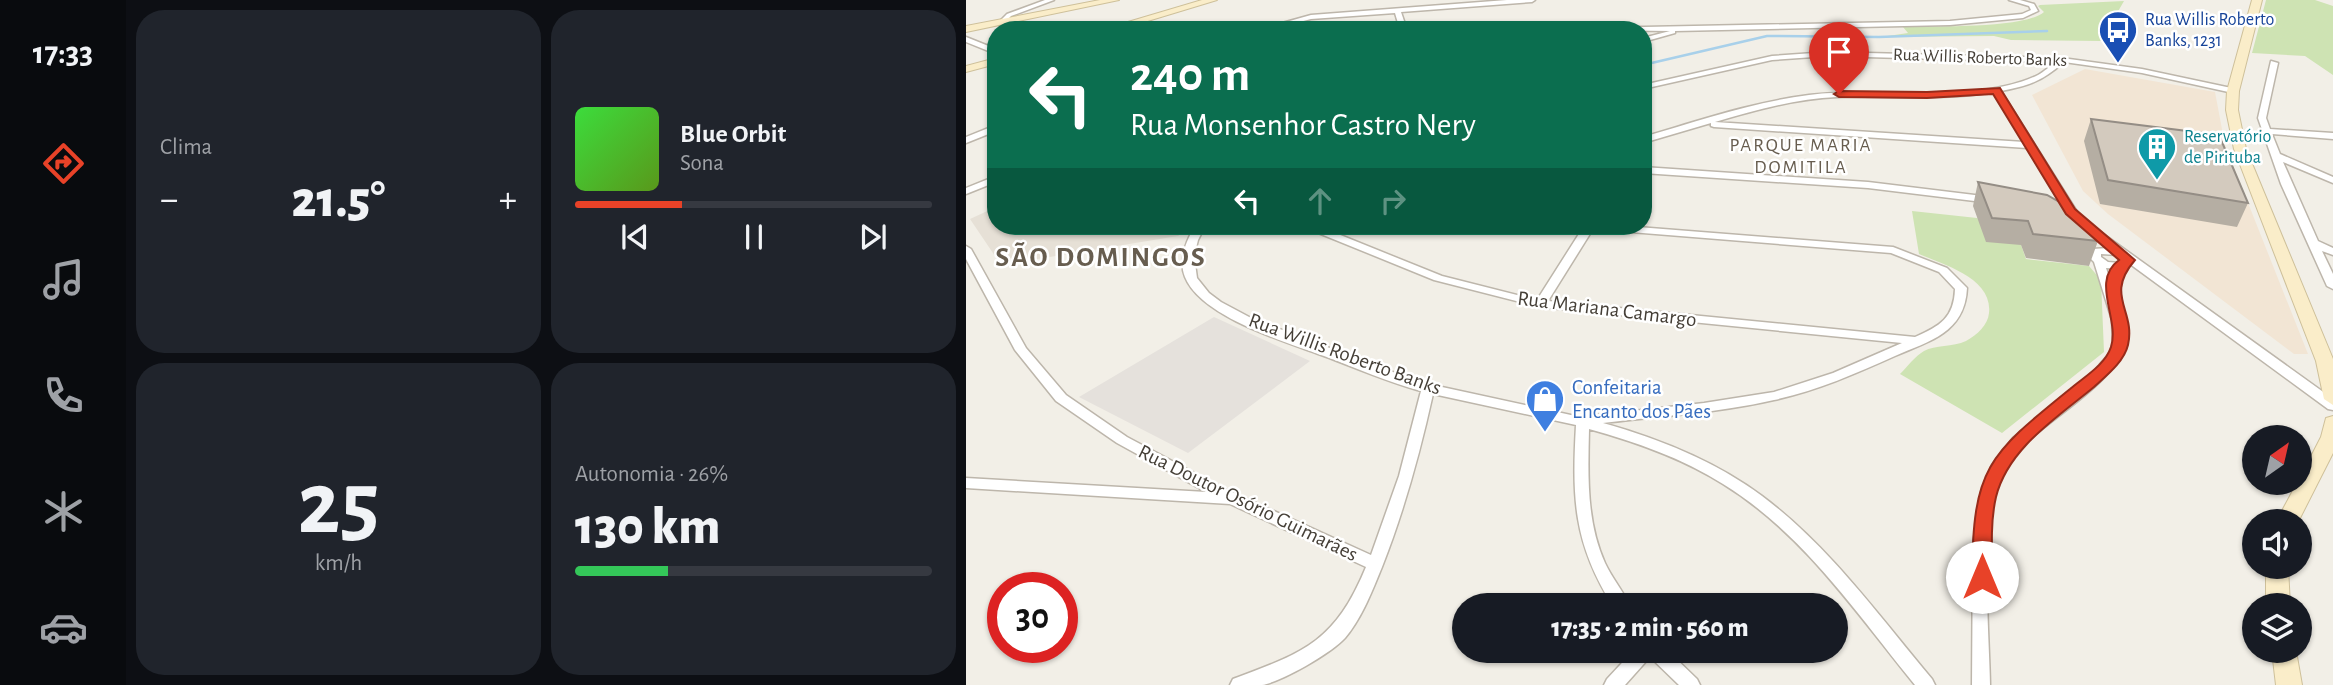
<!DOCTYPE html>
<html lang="pt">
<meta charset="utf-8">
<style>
:root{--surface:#171b24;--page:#20242c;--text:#f1f3f6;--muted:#9ea1a6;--line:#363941;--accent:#e84228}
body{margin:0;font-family:"Alegreya Sans",sans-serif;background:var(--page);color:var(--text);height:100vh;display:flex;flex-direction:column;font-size:26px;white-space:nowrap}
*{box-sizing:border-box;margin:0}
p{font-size:23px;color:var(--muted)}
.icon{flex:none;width:38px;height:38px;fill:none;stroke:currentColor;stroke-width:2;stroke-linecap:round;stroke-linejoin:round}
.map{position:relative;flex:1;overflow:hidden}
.drawer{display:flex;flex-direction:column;gap:10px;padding:10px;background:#0d0f14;width:840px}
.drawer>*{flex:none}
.banner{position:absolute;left:21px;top:21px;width:665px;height:214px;border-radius:28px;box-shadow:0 2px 5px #0004;background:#0b6e4f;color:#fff;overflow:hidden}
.needle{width:46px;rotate:34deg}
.fabs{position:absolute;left:1276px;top:425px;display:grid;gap:14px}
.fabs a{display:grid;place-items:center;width:70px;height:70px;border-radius:50%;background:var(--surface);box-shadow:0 2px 5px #0004;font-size:35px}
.speed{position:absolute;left:21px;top:572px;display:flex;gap:14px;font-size:35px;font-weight:700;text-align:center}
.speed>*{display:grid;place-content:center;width:91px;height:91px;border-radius:50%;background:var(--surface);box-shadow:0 2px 5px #0004;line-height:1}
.speed .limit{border:10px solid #d22;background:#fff;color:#111}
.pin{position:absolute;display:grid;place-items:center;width:60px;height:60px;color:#fff;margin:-72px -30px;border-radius:50% 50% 50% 0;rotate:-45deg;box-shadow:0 0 7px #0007}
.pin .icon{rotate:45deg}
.me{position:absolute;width:77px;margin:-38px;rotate:0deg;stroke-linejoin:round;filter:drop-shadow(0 0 5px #0008)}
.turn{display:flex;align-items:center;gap:24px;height:147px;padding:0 28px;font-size:32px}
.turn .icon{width:91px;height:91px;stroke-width:2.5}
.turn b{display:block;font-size:49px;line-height:60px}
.lanes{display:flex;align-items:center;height:66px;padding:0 28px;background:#0003;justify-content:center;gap:35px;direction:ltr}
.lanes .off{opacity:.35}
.big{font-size:52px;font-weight:800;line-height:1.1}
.drawer .tile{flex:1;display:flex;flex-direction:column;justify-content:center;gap:10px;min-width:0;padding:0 24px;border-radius:28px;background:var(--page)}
.drawer .dial{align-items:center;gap:0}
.dial b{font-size:91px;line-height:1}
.song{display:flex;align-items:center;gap:21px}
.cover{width:84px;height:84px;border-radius:10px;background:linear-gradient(135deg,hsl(120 70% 55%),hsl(90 70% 35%))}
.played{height:7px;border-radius:4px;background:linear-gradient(90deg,var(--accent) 30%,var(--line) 30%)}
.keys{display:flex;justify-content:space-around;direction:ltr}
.heat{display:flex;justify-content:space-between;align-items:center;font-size:38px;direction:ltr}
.charge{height:10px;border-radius:5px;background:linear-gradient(90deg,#34c759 26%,var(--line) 0)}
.drawer .tiles{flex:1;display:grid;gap:10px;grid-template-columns:repeat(2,1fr)}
.trip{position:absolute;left:486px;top:593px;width:396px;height:70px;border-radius:35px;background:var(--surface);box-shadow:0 2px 5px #0004;font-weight:800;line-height:70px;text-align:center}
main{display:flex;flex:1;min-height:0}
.tabs{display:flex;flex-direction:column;width:126px;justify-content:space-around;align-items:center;background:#090b0e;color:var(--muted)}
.tabs .icon{width:49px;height:49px}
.tabs .current{color:var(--accent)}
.tabs b{font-size:32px;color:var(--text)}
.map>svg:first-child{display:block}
</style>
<main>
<nav class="tabs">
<b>17:33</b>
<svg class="icon current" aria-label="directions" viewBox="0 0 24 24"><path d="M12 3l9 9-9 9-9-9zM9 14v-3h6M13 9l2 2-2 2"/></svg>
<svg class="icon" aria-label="music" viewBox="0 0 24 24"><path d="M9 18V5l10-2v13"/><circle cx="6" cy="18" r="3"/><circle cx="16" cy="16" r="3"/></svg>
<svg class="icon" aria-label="phone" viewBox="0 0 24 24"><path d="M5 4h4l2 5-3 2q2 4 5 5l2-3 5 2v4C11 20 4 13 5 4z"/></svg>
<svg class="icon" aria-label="climate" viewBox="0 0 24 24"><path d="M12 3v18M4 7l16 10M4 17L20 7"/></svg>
<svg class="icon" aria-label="car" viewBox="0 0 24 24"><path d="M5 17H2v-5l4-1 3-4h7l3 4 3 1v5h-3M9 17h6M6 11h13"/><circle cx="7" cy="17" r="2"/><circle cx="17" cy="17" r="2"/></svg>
</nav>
<section class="drawer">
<div class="tiles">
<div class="tile"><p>Clima</p>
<div class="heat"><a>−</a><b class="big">21.5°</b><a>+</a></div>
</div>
<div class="tile">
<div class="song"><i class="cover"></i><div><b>Blue Orbit</b><p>Sona</p></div></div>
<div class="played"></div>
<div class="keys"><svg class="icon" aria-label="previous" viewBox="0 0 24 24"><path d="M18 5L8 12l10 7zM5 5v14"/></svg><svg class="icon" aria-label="pause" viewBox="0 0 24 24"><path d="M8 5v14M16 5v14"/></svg><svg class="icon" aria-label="next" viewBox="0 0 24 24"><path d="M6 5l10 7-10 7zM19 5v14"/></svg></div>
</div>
<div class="tile dial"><b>25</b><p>km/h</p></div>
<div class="tile"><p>Autonomia · 26%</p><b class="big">130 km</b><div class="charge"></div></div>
</div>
</section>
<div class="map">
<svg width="1367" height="685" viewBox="0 0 1367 685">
<rect width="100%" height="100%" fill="#f2efe7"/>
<!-- residential -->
<path fill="#e6e0d6" d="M30 207V226H224L212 236 35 265 4 219Z"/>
<!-- commercial -->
<path fill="#f2e5d4" d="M1119 69 1249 92 1259 145 1342 354H1328L1142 214 1117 191 1066 95Z"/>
<!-- industrial -->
<path fill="#e5e1dc" d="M248 317 344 361 222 453 113 397Z"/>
<!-- green -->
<path fill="#cee3b3" d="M1300 0H1349L1367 6V75L1339 56 1286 53Z
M1158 1 1135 41 1045 40 1028 36 915 37 942 33 937 27C965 26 1059 29 1078 12L1072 6 1074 5Z
M946 211 1011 218 1055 245 1060 259 1123 266 1135 280 1138 352 1036 433 934 374C941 367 949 356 958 351 969 345 987 347 1000 341 1011 335 1022 325 1023 313 1027 278 978 265 953 254Z"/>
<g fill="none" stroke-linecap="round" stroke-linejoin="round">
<!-- stream -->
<path stroke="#a8d0ea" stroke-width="2.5" d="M36 25 44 30
M677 65 801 36 913 37 1081 31"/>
<!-- street casing -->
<g stroke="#bdb6ab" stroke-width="3">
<path id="street" d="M79 0H88L45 16 39 22 34 21 41 14Z
M541 0H569L566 2 435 12 441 30H434L429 13 345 19 303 30H291L345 15Z
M1043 0H1054L1068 4 1072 11 1057 18 984 25 709 31V33L677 42V38L704 31 626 30 629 28 984 21 1056 14 1065 10 1063 6Z
M0 37 30 49V54L0 42Z
M862 52 1096 58 1176 69 1270 89 1271 91 1267 93 1176 73 1098 62C1076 81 1063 86 1035 91L1115 218 1367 399V410L1362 409 1164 264 1157 269 1140 268C1146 289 1158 307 1159 329 1163 389 1060 421 1036 474 1013 526 1023 627 1024 685H1006L1007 545 1015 492 1026 465 1047 438 1122 378 1143 354 1147 343 1146 320 1128 262 1124 258 1126 249 1143 248 1107 222 1061 148 748 127 745 126V123L677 143V137C732 121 787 102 843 95 912 86 1010 105 1072 75 1078 72 1084 66 1089 62L862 56 806 60 677 89V85L806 56ZM1027 92 1058 142 749 122C789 110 829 99 871 97 923 95 976 101 1027 92ZM1135 254 1152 255 1156 260 1154 263 1142 262 1135 257Z
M1305 61 1312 63 1300 118 1304 129 1367 133V139L1306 134 1314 154 1367 177V183L1317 162 1352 241 1367 248V255L1356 251 1367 274V289L1361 286 1315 184 1292 118Z
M30 125V131L0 143V137Z
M677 167 902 182 1025 197 1030 200 1025 203 902 188 677 173Z
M30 176V182L0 194V188Z
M229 226H239L232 240 228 256 231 278 243 293 255 302 285 318 453 382 614 417 738 403 808 392 867 373 936 343 574 307 468 280 340 228 339 226H352L476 276 571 300 618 226H659L927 247 981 268 1001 288C999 333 963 341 929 356 889 374 850 391 808 400 752 413 694 416 637 423 694 439 749 461 796 496 863 546 913 616 966 679L969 685H949C891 614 837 533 757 484 716 458 670 442 623 429 622 474 620 521 639 563 646 578 657 591 664 606H647C607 543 606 497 610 425L467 394C454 453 438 511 416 567 406 591 396 618 379 638 364 654 317 681 296 685 286 685 274 685 264 685L267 679C339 652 369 642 400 567L264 504 0 488V478L240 492 151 443 90 401 49 350 0 259V246L5 249 60 348 100 395 161 437 253 486 405 555 433 476 455 391C422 382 390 368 358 356 320 342 235 317 219 277 212 260 220 241 229 226ZM627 229 925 253 973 272 989 289C988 318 974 326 949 337L582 301Z
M667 651H702L731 679 734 685H713L684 657 659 685H638L641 679Z"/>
</g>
<!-- secondary casing -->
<g stroke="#cec09a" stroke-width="2">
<path id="secondary" d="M134 0H153L0 32V26Z
M236 0H251L152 30H135Z
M1286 0H1296L1273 91 1272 110 1280 149 1367 359V405L1358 399 1350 361 1268 149 1260 110 1261 91Z
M30 58V64L0 72V66Z
M1367 416V453L1332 522H1310L1331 483H1334V478L1355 437 1360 418Z
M1300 567H1322L1324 606H1300Z
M1306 651H1330L1336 685H1310Z"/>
</g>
<!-- street -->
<use href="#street" fill="#fff" fill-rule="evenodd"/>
<!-- secondary -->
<use href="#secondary" fill="#faedc9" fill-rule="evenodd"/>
</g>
<!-- wall -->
<path fill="#b5aea3" d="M1125 119 1282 203 1271 227 1134 204 1118 141Z
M1012 182 1132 241 1123 266 1060 258 1055 245 1020 242 1007 206Z"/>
<!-- building -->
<path fill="#d3cabe" stroke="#948d85" stroke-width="2" d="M1125 119 1253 135 1282 203 1142 180Z
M1012 182 1081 195 1109 211 1132 241 1067 234 1062 221 1026 218Z"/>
<!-- route -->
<path fill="#e84228" stroke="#972b1a" stroke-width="2" d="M1034 88 1109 209 1169 260C1138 296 1170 310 1162 345 1158 362 1140 376 1128 387 1092 417 1042 448 1030 497 1024 523 1026 551 1027 577L1023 583 1016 586 1009 583 1006 577C1007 468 1021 456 1104 389 1118 377 1139 365 1145 347 1154 319 1124 281 1153 260L1100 214 1027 94 961 98 873 97 868 94 873 91 961 92Z"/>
<!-- icons -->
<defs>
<g id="bus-pin" transform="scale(2.0125)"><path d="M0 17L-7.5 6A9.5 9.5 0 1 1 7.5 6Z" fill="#1a4fb4" stroke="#fff"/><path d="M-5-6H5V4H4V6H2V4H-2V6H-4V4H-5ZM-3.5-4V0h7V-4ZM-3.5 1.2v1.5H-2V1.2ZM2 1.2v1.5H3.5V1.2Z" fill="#fff"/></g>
<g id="building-pin" transform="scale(2.0125)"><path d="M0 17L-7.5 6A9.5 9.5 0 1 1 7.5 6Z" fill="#0f9aa8" stroke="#fff"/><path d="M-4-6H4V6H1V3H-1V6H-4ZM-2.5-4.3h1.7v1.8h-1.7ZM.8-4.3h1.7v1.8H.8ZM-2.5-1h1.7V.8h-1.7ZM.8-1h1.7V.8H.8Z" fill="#fff"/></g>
<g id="shop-pin" transform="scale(2.0125)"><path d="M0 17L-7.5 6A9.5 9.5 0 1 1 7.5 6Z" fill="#3f7fe0" stroke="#fff"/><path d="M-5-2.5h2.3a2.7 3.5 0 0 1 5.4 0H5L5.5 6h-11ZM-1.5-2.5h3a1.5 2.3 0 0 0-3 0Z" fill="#fff"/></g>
</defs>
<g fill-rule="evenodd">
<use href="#bus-pin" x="1152" y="30"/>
<use href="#building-pin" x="1191" y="147"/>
<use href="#shop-pin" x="579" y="399"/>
</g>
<g text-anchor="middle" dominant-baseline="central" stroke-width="5" stroke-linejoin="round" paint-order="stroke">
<!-- far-transit labels -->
<g font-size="18" fill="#164399" stroke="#fff" text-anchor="start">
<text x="1179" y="20">Rua Willis Roberto<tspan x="1179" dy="21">Banks, 1231</tspan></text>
</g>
<!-- far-street labels -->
<g font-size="18" fill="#453f37" stroke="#fff">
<text transform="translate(1014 58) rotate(2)">Rua Willis Roberto Banks</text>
</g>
<!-- far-culture labels -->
<g font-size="18" fill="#0d838f" stroke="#fff" text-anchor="start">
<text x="1218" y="137">Reservatório<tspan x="1218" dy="21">de Pirituba</tspan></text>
</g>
<!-- far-neighbourhood labels -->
<g font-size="19" letter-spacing="2" fill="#675d4f" stroke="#fff">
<text x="835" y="145">PARQUE MARIA<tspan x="835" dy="22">DOMITILA</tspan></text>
</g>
<!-- street labels -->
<g font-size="21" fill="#453f37" stroke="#fff">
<text transform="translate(641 309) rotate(7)">Rua Mariana Camargo</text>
<text transform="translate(379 354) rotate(20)">Rua Willis Roberto Banks</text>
<text transform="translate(282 503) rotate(26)">Rua Doutor Osório Guimarães</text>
</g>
<!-- shop labels -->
<g font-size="21" fill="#366cbe" stroke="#fff" text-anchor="start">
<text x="606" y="387">Confeitaria<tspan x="606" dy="24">Encanto dos Pães</tspan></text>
</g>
<!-- district labels -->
<g font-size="28" font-weight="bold" letter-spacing="2" fill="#675d4f" stroke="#fff">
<text x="135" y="258">SÃO DOMINGOS</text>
</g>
</g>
</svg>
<div class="fabs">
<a><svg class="needle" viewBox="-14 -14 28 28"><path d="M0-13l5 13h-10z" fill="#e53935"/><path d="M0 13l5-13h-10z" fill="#9ea1a6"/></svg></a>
<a><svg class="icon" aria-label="sound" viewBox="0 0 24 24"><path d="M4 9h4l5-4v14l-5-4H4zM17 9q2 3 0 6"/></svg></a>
<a><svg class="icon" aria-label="layers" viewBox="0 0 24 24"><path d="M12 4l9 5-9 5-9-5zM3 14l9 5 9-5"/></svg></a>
</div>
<div class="speed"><div class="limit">30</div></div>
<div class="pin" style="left:873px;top:94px;background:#d93025"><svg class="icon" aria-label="arrive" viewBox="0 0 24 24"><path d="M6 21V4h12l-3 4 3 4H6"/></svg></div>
<svg class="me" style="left:1016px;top:577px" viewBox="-20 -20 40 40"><circle r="19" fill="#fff"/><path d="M0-13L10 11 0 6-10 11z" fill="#e84228"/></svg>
<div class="trip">17:35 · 2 min · 560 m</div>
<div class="banner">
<div class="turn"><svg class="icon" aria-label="left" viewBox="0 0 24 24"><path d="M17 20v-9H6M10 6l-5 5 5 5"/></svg><div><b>240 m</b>Rua Monsenhor Castro Nery</div></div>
<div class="lanes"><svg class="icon" aria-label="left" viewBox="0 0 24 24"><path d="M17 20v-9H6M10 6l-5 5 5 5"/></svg><svg class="icon off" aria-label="ahead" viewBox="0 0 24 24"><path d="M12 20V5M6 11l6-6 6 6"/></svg><svg class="icon off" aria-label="right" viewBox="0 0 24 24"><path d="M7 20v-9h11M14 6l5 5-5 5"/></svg></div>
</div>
</div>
</main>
